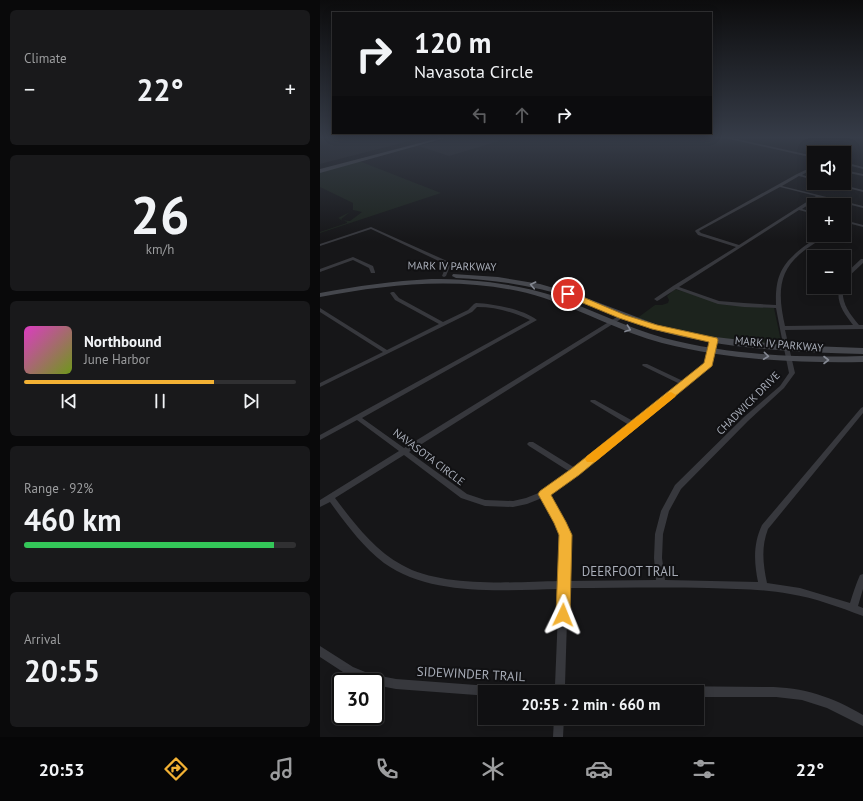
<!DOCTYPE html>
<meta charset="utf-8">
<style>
:root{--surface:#101012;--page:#19191b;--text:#f1f3f6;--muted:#9c9d9f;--line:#303032;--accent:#f2b134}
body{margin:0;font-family:"PT Sans",sans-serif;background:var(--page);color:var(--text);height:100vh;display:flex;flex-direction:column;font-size:15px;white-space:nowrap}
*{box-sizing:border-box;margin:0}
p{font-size:13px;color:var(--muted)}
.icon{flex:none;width:22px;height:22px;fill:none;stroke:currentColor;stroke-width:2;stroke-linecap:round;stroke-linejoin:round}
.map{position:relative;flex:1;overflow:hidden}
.details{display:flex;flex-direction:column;gap:10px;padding:10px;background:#09090a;width:320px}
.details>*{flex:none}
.banner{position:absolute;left:12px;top:12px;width:380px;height:122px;border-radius:0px;box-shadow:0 2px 10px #0003,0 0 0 1px var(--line);background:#101012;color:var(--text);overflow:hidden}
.tools{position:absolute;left:487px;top:146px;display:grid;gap:8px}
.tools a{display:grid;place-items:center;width:44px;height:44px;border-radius:0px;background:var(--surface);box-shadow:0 2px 10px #0003,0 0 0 1px var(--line);font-size:20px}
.speed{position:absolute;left:12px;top:673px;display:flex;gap:8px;font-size:20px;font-weight:700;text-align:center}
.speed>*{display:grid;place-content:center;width:52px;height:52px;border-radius:50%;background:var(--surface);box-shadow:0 2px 10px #0003,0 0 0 1px var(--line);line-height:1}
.speed .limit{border:2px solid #111;border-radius:6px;background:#fff;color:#111}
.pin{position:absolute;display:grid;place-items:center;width:34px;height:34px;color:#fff;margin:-17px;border:2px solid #fff;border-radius:50%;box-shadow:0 1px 4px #0007}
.me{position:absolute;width:44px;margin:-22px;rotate:2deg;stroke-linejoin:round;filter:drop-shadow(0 0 3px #0008)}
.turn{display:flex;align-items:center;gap:14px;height:84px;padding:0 16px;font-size:18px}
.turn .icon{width:52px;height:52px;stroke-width:2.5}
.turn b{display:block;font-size:28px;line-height:34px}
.lanes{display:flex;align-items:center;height:38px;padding:0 16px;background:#0003;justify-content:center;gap:20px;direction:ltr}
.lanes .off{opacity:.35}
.big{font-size:30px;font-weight:800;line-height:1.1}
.details .widget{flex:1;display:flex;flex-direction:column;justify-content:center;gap:6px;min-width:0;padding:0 14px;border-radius:6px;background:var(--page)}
.details .dial{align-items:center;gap:0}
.dial b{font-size:52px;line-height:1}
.song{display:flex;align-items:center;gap:12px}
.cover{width:48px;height:48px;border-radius:6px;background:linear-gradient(135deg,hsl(310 70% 55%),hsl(80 70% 35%))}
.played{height:4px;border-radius:2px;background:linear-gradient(90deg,var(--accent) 70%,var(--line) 70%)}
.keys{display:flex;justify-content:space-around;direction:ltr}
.heat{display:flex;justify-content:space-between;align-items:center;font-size:22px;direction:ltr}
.charge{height:6px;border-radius:3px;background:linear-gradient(90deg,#34c759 92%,var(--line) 0)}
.trip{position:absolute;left:158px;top:685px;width:226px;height:40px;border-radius:0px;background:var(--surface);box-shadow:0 2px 10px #0003,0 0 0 1px var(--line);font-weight:800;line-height:40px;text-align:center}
.menu{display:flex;height:64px;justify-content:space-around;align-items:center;background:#060607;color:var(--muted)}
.menu .icon{width:28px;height:28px}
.menu .on{color:var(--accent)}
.menu b{font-size:18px;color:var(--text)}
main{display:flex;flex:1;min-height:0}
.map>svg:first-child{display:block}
</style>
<main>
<section class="details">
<div class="widget"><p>Climate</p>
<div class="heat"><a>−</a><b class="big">22°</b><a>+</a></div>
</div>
<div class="widget dial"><b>26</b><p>km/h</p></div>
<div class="widget">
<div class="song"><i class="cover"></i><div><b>Northbound</b><p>June Harbor</p></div></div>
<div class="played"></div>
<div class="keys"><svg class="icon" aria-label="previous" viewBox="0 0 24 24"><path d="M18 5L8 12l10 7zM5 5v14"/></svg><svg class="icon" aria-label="pause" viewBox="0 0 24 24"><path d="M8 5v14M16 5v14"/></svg><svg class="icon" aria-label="next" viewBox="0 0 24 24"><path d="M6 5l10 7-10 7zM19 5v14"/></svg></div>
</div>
<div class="widget"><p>Range · 92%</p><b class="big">460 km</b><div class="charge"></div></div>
<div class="widget"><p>Arrival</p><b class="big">20:55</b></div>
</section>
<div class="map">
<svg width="543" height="737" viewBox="0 0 543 737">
<rect width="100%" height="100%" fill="#161618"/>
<!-- built -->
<path fill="#222225" d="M0 138H101L0 164Z
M130 138H167L179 141 129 156 99 146Z"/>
<!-- green -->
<path fill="#1c231d" d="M39 161 121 193 0 233V232L27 223V222L18 218 30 212 20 220 30 221 42 212 33 210V203L0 187V172Z
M355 289 407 305 454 308 462 346 384 336 316 319 335 305H342L348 303 349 300 347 296Z"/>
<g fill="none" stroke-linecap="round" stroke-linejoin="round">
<!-- minor -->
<path fill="#37383d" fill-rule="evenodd" d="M494 166V168L482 175 494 178V180L479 176 462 186 543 206V208L500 197 482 209 494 212V214L479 210 359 287 399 301 424 303 456 305C455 275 462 263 486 245 492 241 498 235 505 235 498 242 488 247 480 254 456 274 459 299 465 326L533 325C524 313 516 303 519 287H523C521 303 529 313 539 325H543V329L465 330 475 373 464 388 428 421 361 489 349 511 343 534 342 558 345 580 438 582C434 562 433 544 442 525L541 408 543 407V413L448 529C441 547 443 564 447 583L480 588 530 603C533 593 536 584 540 575L543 574V589L538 606 543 608V616C519 607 495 598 470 594 443 589 416 589 388 588 341 587 295 588 248 588L245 685 447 687C483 687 513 697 543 715V726L507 708 482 700 456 697H377V692H165V695H156L76 689 55 685V682H45L26 674 0 657V646L33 667 50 674 76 679 156 685H235L239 589C184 590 111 597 64 563 42 546 26 524 10 502L0 507V500L79 451 37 420 0 440V435L210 320C193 312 176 307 157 307L152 312 0 387V383L63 352 0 312V308L67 350 119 324 75 300 70 293 72 292H74L79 298 123 322 148 310 154 304 156 303C174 304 203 309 217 320L42 418 84 448 300 315H304L305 316 304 317 89 452 147 494 165 500 193 501 206 498 221 492 250 472 209 446 207 444 209 442H213L255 468 309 425 271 402 270 401 271 400H275L313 421 360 384 323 366 322 365 323 364H327L363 381 385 363 391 340 392 339H396L397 340 391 364 368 384 367 385 365 386 258 474 228 495 244 522 249 535 248 581 336 580 334 558 335 534 341 511 355 485 424 417 460 386 469 373 461 334 456 308 424 307 398 304 356 289 339 300 337 301 334 299 353 286 416 247 378 235 375 231 376 230 477 174ZM460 187 496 196 419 245 381 233 379 231ZM84 455 141 498 165 506 193 507 207 504 222 498 236 522 241 535 239 581C194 582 122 588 82 565 54 550 34 523 15 498Z
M524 170 543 174V176L524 172Z
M509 183H515L543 190V192Z
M524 220 543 225V227L524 222Z
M51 227 127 261 130 266 126 276 124 277 122 276 126 266 123 263 51 229 0 246V244Z
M33 257 53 266 55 272V273H51L49 268 33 260 0 272V269Z
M541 259H543V263L526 279H524V275Z
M234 718H244L243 737H233Z"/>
<!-- tertiary -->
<path fill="#37383d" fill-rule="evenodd" d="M405 138H412L494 156V158Z
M524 162 543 167V169L524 164Z"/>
<!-- secondary -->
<path fill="#45474d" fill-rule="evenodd" d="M119 138H125L0 173V169Z
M133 274 178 277 220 284 261 296 338 325 387 336 464 345 543 348V354C472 352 401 349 332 329 306 321 281 308 255 299 217 286 177 280 136 278L132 276Z
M111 279C151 279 192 283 231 295 269 308 305 327 344 338 409 355 477 358 543 356V362C476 363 408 360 342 343 301 332 264 311 224 298 151 275 74 283 0 297V293C37 286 73 281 111 279Z"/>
</g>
<!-- one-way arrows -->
<defs><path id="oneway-chevron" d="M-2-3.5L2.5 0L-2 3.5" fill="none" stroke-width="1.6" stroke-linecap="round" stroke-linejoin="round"/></defs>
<g stroke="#858993">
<use href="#oneway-chevron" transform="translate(213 285) rotate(-168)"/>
<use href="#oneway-chevron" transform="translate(308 329) rotate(20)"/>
<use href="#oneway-chevron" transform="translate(446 356) rotate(6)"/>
<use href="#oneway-chevron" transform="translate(506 360)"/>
</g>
<!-- sky -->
<linearGradient id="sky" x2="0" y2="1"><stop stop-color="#0c0c0d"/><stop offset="0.57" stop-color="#363c48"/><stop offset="1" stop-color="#363c48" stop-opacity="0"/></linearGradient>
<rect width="543" height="241" fill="url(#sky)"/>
<!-- route -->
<path fill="#f2b134" stroke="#9d7322" d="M246 292H251L305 315 337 325 397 338 398 340 392 366 259 475 231 495 246 522 252 535 250 615 248 620 243 621 238 620 236 615 239 535 234 523 218 494 220 491 251 469 384 363 389 342 332 329 299 318 246 296Z"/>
<!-- slow -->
<path fill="#f59e0b" d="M351 392 356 395 355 397 275 462H267L265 459 267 456 348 393Z"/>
<g text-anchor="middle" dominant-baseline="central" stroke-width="4" stroke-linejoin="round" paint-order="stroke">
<!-- street labels -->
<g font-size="11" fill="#a8adb8" stroke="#111113">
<text transform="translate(132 266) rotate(1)">MARK IV PARKWAY</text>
<text transform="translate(459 344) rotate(5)">MARK IV PARKWAY</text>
<text transform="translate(428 403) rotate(-45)">CHADWICK DRIVE</text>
<text transform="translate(109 457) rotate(37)">NAVASOTA CIRCLE</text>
</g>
<!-- near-street labels -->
<g font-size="13" fill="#a8adb8" stroke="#111113">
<text x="310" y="571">DEERFOOT TRAIL</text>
<text transform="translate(151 674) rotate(3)">SIDEWINDER TRAIL</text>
</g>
</g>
</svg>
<div class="tools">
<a><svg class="icon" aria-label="sound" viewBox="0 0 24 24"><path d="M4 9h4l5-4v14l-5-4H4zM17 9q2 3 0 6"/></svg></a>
<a>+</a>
<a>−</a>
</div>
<div class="speed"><div class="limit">30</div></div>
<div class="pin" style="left:248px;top:294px;background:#d93025"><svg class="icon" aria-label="arrive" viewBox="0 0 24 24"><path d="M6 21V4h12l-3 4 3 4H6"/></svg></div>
<svg class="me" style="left:243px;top:615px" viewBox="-20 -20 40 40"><path d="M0-17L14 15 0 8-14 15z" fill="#f2b134" stroke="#fff" stroke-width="4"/></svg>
<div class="trip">20:55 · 2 min · 660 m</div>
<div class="banner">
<div class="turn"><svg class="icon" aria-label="right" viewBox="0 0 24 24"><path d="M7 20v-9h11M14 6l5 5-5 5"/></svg><div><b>120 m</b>Navasota Circle</div></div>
<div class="lanes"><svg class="icon off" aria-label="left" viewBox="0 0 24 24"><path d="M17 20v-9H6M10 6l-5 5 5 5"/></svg><svg class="icon off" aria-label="ahead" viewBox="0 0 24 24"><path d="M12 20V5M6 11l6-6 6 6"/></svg><svg class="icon" aria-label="right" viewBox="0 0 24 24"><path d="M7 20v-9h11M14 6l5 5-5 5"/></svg></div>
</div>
</div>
</main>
<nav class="menu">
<b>20:53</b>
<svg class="icon on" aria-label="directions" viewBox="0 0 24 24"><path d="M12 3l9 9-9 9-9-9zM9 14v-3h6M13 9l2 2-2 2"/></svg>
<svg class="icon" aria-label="music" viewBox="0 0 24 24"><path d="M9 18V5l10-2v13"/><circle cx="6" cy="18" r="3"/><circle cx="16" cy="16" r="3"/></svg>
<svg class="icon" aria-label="phone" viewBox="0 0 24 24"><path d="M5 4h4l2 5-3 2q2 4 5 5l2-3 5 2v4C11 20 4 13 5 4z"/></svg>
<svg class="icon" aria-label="climate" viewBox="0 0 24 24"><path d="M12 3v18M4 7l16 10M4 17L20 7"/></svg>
<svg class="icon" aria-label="car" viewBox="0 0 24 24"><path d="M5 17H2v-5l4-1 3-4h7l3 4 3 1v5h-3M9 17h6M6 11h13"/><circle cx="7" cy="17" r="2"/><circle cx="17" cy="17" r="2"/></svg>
<svg class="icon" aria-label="filters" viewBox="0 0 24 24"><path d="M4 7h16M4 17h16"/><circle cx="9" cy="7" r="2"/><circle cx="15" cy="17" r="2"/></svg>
<b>22°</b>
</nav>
